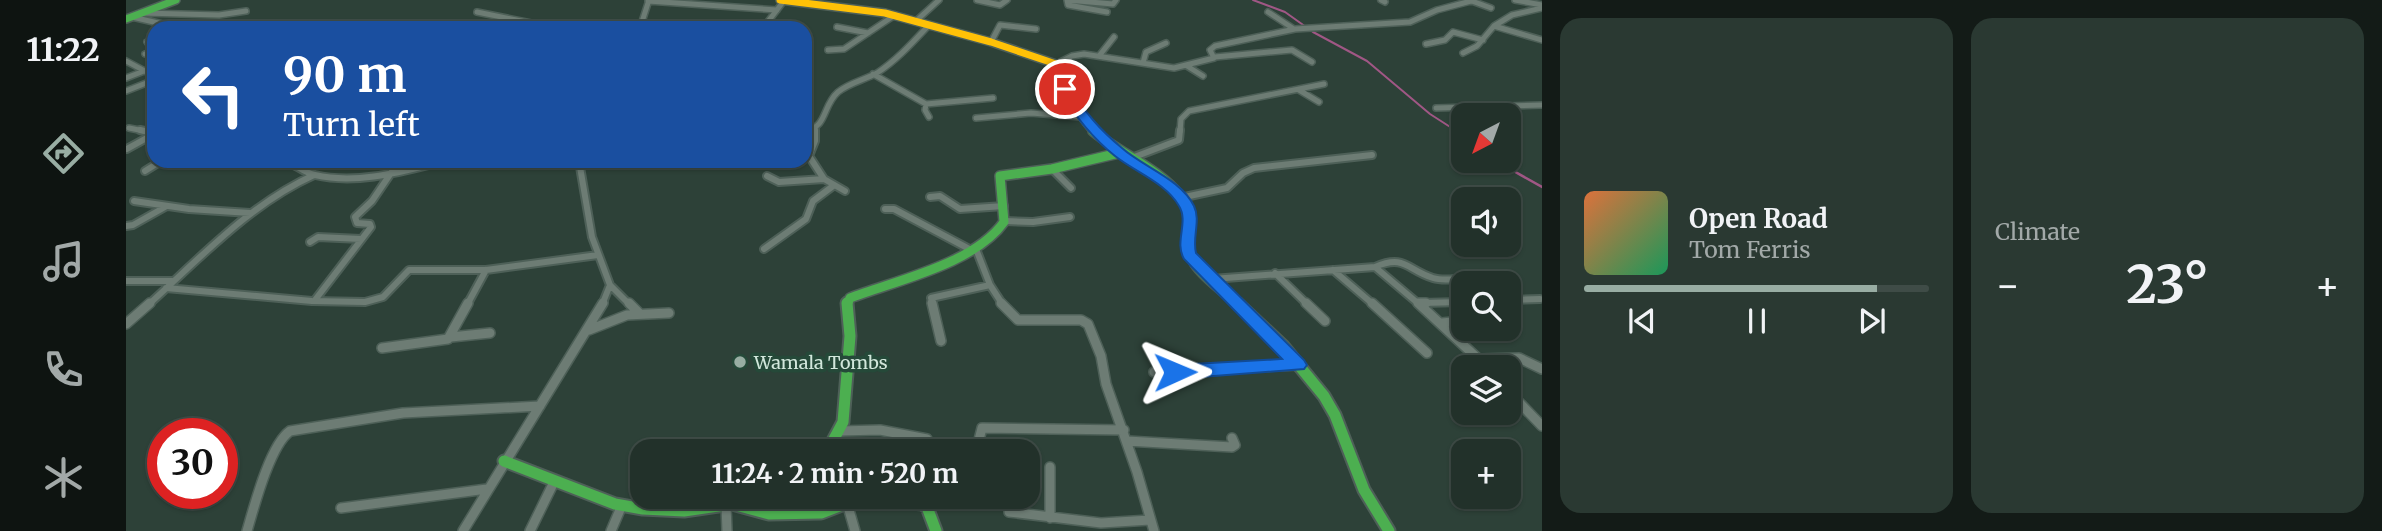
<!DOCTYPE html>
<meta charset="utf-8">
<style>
:root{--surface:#22312a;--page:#2a3932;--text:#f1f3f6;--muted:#a2a9a8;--line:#3f4c47;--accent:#98ada3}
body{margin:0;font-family:Merriweather,serif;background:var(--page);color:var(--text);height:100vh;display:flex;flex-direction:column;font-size:26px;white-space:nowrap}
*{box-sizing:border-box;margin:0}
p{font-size:23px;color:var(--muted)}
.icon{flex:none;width:38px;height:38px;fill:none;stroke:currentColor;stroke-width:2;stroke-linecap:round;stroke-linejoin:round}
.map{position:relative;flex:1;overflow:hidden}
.details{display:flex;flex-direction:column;gap:18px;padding:18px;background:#131b17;width:840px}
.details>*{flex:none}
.hud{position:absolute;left:21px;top:21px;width:665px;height:147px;border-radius:21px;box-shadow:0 2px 5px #0004,0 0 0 2px var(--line);background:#1a4fa0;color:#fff;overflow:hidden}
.needle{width:46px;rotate:221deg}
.buttons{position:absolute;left:1325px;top:103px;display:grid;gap:14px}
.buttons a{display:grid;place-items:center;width:70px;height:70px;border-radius:14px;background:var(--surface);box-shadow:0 2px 5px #0004,0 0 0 2px var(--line);font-size:35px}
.speed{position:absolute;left:21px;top:418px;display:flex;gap:14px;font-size:35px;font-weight:700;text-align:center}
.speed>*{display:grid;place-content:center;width:91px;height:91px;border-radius:50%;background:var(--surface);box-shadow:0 2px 5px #0004,0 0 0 2px var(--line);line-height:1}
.speed .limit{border:10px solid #d22;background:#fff;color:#111}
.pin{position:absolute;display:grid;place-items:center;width:60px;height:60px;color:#fff;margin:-30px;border:4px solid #fff;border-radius:50%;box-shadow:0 2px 7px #0007}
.me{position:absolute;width:77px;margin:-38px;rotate:89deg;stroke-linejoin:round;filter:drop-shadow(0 0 5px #0008)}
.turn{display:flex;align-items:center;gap:24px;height:147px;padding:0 21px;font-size:32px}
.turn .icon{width:91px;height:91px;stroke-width:2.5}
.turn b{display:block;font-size:49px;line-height:60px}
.big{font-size:52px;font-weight:700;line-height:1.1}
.details .card{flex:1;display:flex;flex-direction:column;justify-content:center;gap:10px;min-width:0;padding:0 24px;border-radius:21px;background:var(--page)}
.song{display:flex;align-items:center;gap:21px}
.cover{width:84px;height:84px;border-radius:10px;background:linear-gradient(135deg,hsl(20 70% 55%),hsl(150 70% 35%))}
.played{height:7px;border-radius:4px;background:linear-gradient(90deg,var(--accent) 85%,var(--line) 85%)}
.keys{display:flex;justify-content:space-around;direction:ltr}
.heat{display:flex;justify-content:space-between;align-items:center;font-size:38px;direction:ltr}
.details .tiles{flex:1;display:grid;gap:18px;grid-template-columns:repeat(2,1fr)}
.trip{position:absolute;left:504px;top:439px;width:410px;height:70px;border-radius:21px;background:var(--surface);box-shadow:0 2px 5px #0004,0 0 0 2px var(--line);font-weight:700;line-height:70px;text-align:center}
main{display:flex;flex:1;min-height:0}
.tabs{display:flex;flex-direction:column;width:126px;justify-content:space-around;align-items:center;background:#0e1411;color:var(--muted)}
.tabs .icon{width:49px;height:49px}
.tabs .current{color:var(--accent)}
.tabs b{font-size:32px;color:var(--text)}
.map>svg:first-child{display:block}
</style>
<main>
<nav class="tabs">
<b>11:22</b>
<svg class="icon current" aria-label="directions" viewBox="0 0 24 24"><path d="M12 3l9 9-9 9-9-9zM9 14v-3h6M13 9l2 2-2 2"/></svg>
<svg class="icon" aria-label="music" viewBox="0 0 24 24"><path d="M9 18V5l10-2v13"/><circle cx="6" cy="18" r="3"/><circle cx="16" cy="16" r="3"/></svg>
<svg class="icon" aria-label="phone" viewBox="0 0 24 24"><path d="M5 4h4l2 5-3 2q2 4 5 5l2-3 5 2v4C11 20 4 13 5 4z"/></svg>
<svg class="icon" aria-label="climate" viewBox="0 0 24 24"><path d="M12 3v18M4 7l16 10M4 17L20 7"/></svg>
</nav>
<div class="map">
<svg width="1416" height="531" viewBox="0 0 1416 531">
<rect width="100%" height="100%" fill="#2d4138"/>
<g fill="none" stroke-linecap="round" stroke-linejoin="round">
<!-- stream-far1 -->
<path stroke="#a05785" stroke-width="2" d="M1127 0 1159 12 1187 32 1241 61 1304 114 1332 132"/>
<!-- stream -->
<path stroke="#a05785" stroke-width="2.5" d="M1330 130 1337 135
M1370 161 1416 187"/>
<!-- street-far2 casing -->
<g stroke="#4e6058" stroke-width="8">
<path id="street-far2" d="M851 0 874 5 881 0
M941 0 987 4 990 0
M941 0 942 5 981 12
M1255 0 1259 2
M1343 0 1365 8
M1389 0 1416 5
M522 1 651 10
M1416 8 1386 15 1368 26 1416 40
M351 12 430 28
M1142 12 1168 29
M17 13 93 15 120 11
M6 17 54 28
M790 21 813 0
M329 26 339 28
M607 27 619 28
M711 27 742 33
M514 28 523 0
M637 28 657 2
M21 42 28 39
M865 42 874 25 910 29
M1300 44 1319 40 1327 32 1357 40
M702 50 718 49 769 15
M1337 53 1351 46 1368 26
M19 54 28 51
M973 56 988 37
M1089 57 1166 50 1186 62
M0 61 28 76
M1017 63 1020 52 1040 43
M930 64 946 56 958 54 1048 68 1088 58 1084 50 1089 46 1169 29 1284 22 1311 10 1345 1
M1061 66 1077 76
M747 74 800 104 867 98
M0 78 18 71
M1173 90 1193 102
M0 91 28 80
M800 104 799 110 803 117
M1310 108 1416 105
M850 118 905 113 955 117
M3 128 23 132
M679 131C702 127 696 106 712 92 723 83 738 80 751 73 771 60 787 42 803 25
M1054 132 1055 119 1063 111 1198 84"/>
</g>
<!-- street-far1 casing -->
<g stroke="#4e6058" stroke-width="10">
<path id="street-far1" d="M14 130 28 133
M689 130V141L683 156 698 179 719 191
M679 131 683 130
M1 149 28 134
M1003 159 1053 140 1054 130
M81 161H89
M160 161C170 165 179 173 189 175 232 185 278 171 319 161
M453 161 466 237 484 285 476 305
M926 169 945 188
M19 171 35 161
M641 176 653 182 698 179
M804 197 814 196 834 209 878 206
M1054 198 1101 188 1117 173 1128 168 1246 155
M8 201 63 209 124 213
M759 209H768L847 251
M879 221 907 222 944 217
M0 226 7 225 39 207
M184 242 192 237 235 239
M638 249 680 219 687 201 707 186
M1249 267C1279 254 1281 270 1307 278 1316 281 1326 279 1335 279
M1207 270 1248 305
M1149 273 1182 305
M1086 279 1249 267 1294 305
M0 281H46
M484 285 504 305
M864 285 877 305
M40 288 186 301 239 302 257 297 283 270H360L472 255
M189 300 245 227 244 224 231 223 229 217 246 201 265 173
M1382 300 1414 299
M1294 303 1337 302
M22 305C74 258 124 204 188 175
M341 305 360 270
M807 305 805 298 864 285 850 249"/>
</g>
<!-- street casing -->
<g stroke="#4e6058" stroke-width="12">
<path id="street" d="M503 303 512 312
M806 303 815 341
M875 303 892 320H955L962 324 975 356 980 384 1011 472 1028 531
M1180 303 1199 321
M1246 303 1301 353
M1292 303 1362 368
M1294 303H1300
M1316 323 1337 321
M0 324 24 303
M463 330 501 315 543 313
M325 337 364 333
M256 348 322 339 342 303
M1355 359 1393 358 1416 369
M1028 372 1172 365
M1382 391 1416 426
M713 431 754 430 801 439
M1001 441 1106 447 1109 445 1106 438
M850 452 856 428 998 430
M924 467V518
M721 503 729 531
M600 505 601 531
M215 508 361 489
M883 512 975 523 1024 520
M121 531C128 507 144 445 164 431L277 413 414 406
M337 531 477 303
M404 531 428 482
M485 531 496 505"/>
</g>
<!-- fast-far2 casing -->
<g stroke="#4e6058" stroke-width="10">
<path id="fast-far2" d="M0 19 50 0"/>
</g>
<!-- fast-far1 casing -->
<g stroke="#4e6058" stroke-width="12">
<path id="fast-far1" d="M967 131C994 154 1032 168 1054 196 1071 219 1055 244 1069 264 1079 279 1099 292 1113 305
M721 305 724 298C771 280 848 264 878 222L874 176 926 169 993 153"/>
</g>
<!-- fast casing -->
<g stroke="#4e6058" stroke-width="15">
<path id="fast" d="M1111 303 1157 346 1198 396 1209 415 1238 490 1263 531
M701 452 717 422 724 336 721 303
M378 461 489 504 517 509 558 511 606 504 643 514 695 513 721 503 765 501 796 504 801 507 810 531"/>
</g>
<!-- slow casing -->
<g stroke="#4e6058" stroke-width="10">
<path id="slow" d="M654 0 759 13 865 42 930 64 945 103 967 131"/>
</g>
<!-- street-far2 -->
<use href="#street-far2" stroke="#6d7c74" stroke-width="5"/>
<!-- street-far1 -->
<use href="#street-far1" stroke="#6d7c74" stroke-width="6"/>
<!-- street -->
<use href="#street" stroke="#6d7c74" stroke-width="9"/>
<!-- fast-far2 -->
<use href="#fast-far2" stroke="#4caf50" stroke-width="7"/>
<!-- fast-far1 -->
<use href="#fast-far1" stroke="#4caf50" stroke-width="9"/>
<!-- fast -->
<use href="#fast" stroke="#4caf50" stroke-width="11"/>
<!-- slow -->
<use href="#slow" stroke="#ffc107" stroke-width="7"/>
</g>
<!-- route -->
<path fill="#1a73e8" stroke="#114b97" stroke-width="2" d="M935 87H943C959 112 973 129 996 148 1017 167 1055 179 1068 206 1075 220 1066 238 1070 253L1178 360 1181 365 1178 369 1049 379 1043 377 1040 372 1043 367 1049 365 1156 359 1058 259C1048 242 1063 222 1053 206 1040 183 1009 172 989 156 965 137 948 115 933 89Z"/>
<!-- markers -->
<circle fill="#98ada3" stroke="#254939" stroke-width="2.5" cx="614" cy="362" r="7"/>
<g text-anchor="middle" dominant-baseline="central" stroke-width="7" stroke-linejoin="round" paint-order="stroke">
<!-- poi labels -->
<g font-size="18" fill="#d2e7dc" stroke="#254939" text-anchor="start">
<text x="628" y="362">Wamala Tombs</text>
</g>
</g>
</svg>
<div class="buttons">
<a><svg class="needle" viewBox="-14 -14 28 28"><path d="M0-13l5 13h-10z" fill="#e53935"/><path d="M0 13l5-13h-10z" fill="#a2a9a8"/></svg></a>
<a><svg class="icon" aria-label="sound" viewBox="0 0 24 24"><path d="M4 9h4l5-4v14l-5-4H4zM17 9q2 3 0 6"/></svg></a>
<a><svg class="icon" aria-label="search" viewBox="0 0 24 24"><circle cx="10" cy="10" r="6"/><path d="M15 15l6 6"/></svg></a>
<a><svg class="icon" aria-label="layers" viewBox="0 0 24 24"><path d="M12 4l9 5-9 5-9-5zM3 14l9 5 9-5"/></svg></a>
<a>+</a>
</div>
<div class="speed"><div class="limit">30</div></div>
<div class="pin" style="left:939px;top:89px;background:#d93025"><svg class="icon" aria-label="arrive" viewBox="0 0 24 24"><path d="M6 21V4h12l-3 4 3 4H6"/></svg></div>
<svg class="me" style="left:1049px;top:372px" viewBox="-20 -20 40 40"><path d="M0-17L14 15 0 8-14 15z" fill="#1a73e8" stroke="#fff" stroke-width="4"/></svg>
<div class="trip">11:24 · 2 min · 520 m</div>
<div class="hud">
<div class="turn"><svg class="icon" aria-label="left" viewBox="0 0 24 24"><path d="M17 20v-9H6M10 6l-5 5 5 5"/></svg><div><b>90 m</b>Turn left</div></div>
</div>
</div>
<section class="details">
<div class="tiles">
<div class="card">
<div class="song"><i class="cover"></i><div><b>Open Road</b><p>Tom Ferris</p></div></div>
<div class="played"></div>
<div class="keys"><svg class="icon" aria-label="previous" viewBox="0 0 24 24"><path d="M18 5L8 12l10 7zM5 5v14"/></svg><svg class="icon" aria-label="pause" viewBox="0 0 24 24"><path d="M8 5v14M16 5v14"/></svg><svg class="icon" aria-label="next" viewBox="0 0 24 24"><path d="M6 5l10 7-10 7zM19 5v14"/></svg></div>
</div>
<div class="card"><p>Climate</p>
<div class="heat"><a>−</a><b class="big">23°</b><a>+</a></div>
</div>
</div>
</section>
</main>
